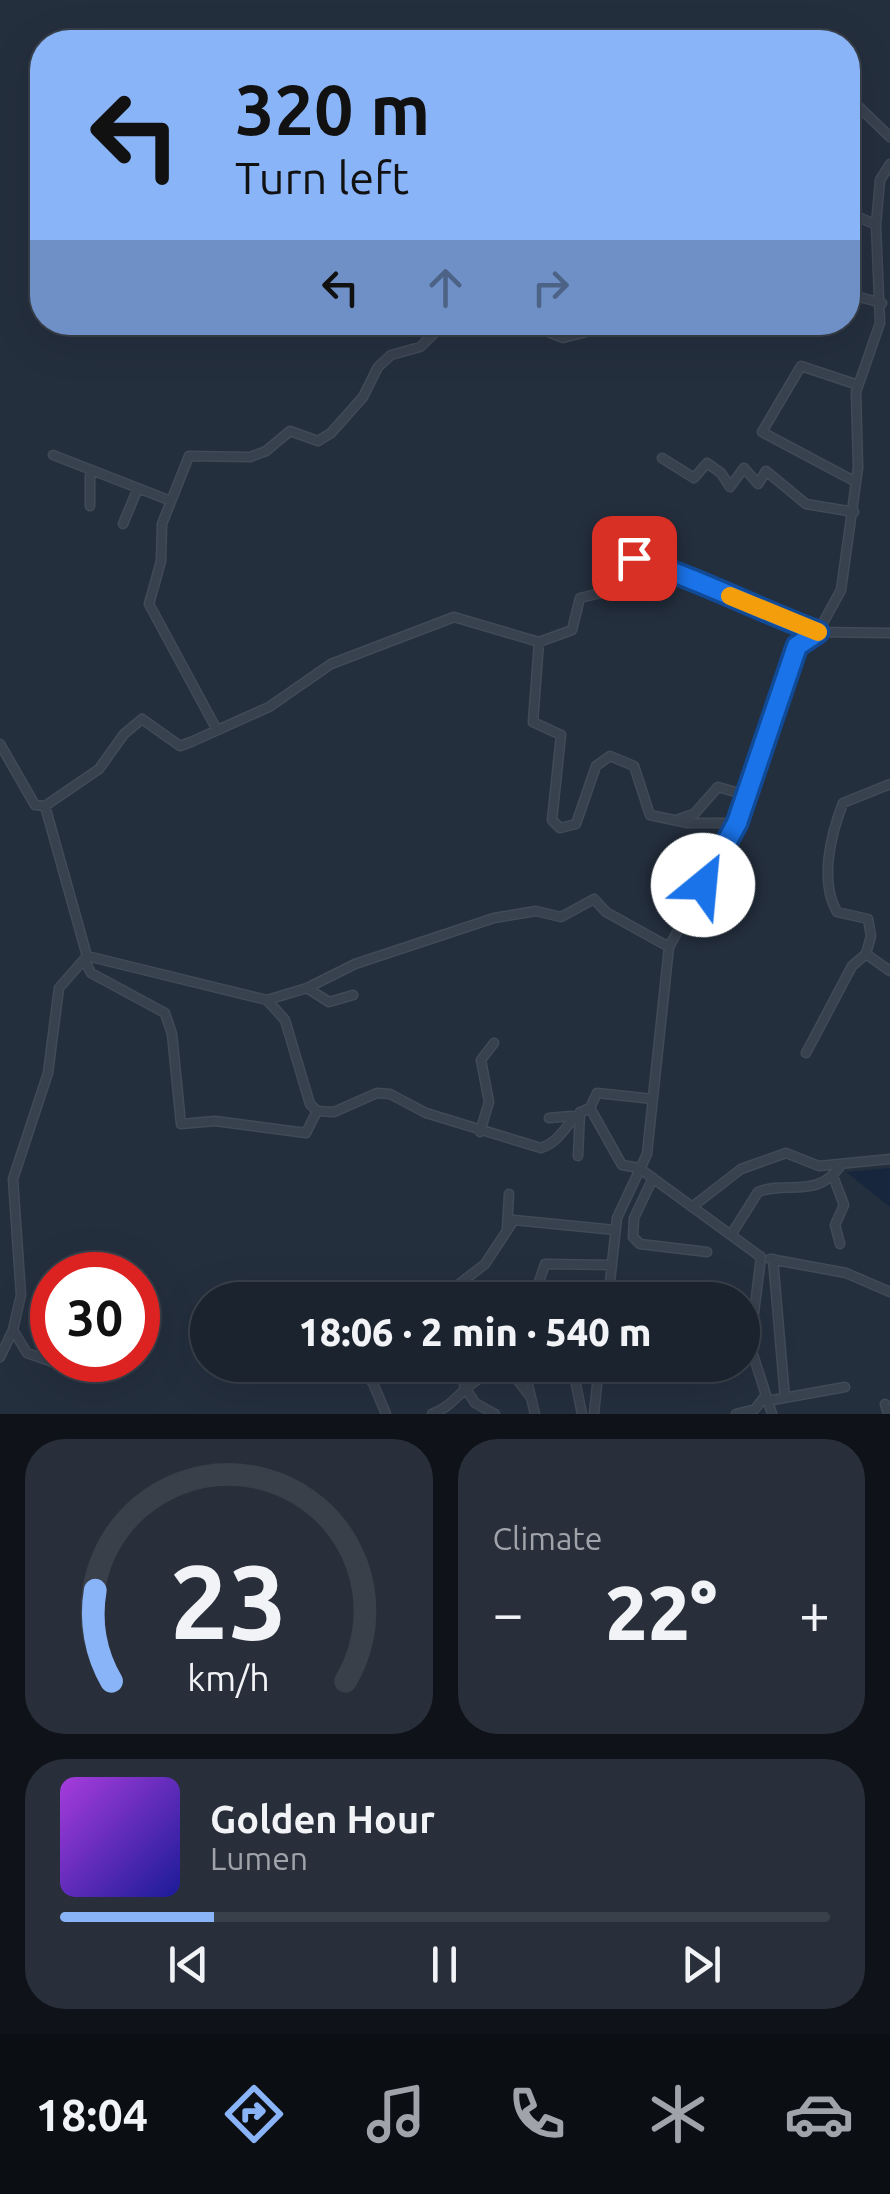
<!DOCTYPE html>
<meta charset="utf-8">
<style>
:root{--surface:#1b232e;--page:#282f3a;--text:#f1f3f6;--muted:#a0a4aa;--line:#39404a;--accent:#8ab4f8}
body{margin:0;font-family:Ubuntu,sans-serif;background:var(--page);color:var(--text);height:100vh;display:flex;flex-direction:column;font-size:38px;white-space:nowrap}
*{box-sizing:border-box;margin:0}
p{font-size:32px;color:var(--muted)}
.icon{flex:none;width:55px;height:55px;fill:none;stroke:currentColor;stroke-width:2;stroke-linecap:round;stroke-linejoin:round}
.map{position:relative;height:1414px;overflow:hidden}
.sheet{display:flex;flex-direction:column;gap:25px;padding:25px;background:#0f1319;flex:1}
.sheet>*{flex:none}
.hud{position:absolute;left:30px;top:30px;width:830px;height:305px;border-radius:40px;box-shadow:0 10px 40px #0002,0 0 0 2px var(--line);background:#8ab4f8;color:#111;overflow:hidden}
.speed{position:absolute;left:30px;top:1252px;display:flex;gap:20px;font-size:50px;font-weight:700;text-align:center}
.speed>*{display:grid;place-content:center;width:130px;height:130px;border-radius:50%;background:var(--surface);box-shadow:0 10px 40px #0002,0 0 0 2px var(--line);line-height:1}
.speed .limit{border:15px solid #d22;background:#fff;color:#111}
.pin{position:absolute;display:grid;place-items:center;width:85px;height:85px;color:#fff;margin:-42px;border-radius:20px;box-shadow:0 5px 15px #0006}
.me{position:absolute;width:110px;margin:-55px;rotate:28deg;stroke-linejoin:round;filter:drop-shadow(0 0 8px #0008)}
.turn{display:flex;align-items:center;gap:35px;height:210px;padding:0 40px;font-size:45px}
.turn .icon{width:130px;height:130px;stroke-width:2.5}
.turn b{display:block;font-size:70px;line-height:85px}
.lanes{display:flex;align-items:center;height:95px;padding:0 40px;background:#0003;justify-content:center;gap:50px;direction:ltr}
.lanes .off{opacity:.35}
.big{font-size:75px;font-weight:800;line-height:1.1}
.sheet .tile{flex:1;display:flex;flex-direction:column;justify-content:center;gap:15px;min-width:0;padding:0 35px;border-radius:40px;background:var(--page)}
.sheet .dial{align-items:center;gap:0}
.dial svg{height:260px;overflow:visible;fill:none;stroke:var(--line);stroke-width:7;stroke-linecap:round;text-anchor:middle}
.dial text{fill:var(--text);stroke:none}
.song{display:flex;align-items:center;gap:30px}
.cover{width:120px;height:120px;border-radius:15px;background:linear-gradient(135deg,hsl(280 70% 55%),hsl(240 70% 35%))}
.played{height:10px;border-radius:5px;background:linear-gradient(90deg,var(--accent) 20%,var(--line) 20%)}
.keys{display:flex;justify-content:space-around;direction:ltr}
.heat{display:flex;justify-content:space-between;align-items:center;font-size:55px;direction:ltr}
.sheet .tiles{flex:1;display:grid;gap:25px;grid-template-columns:1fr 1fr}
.tile:last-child{grid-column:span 2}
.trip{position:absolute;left:190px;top:1282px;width:570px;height:100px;border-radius:50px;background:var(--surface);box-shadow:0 10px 40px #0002,0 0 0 2px var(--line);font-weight:800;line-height:100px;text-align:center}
.menu{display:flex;height:160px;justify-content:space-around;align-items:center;background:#0b0e12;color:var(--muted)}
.menu .icon{width:70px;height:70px}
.menu .on{color:var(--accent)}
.menu b{font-size:45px;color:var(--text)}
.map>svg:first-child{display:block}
</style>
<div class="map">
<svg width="890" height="1414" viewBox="0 0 890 1414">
<rect width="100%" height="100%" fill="#242f3e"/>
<!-- water -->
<path fill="#17263c" d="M890 1168V1207L846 1172Z"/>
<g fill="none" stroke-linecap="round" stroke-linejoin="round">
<!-- minor casing -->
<g stroke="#414a57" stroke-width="11">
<path id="minor" d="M857 105 890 137
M848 212 876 225
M848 294 882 303
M522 322 563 338 625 322
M53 455 171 501
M662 458 694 478 707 463 721 473 730 487 744 468 758 484 766 471 806 504 854 512
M856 482 762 432 801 366 858 385
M90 506V470
M123 524 138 488
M539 642 533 722 561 735 552 820 560 828 576 824 596 766 610 756 634 766 650 815 688 823H737
M217 730 149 604 161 561 162 524 189 456 250 457 266 451 290 431 318 441 331 433 363 397 378 367 391 355 420 347 446 322
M0 744 35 805 45 806 99 769 124 734 142 719 180 746 191 742 269 707 331 664 454 617 539 642 572 630 580 598 609 591 618 572 634 558 688 576 752 607 818 632 890 633
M679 819 694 814 718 787 746 795
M866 954 890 971
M87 956 267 1000 307 988 355 964 494 918 536 911 561 917 594 899 606 912 669 947
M85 961 91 973 165 1013 172 1034 181 1124 215 1121 306 1133 317 1111
M307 988 329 1002 353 995
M267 1000 285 1020 310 1104 317 1111 334 1112 377 1093 390 1094 426 1113 541 1148C565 1140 566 1117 590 1108L622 1165 639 1168 761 1257 750 1345 772 1414
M806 1053 852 966 866 954 871 936 868 919 837 912C819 881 831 834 843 803L890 784
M590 1108 597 1093 653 1099
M549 1118 571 1116
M480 1132 489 1102 481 1060 494 1043
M578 1156 580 1112
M833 1176 844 1205 835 1225 840 1244
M653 1178 634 1218 633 1237 640 1244 707 1252
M692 1207 741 1169 786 1153 819 1166 890 1159
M507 1228 509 1194
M731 1235 758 1192C787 1180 817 1200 841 1165
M770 1259 846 1273 890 1292
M773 1259 785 1398
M454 1288 485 1264 514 1220 615 1230
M533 1300 545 1264 612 1265
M608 1300 617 1218 647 1154 669 947 737 823 797 646 818 632 841 590 858 468 856 392 880 323 876 225 880 180 890 164
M13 1330 27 1353 64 1366
M0 1357 13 1330 21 1295 13 1179 48 1073 59 988 87 956 45 806
M356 1365 373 1383 386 1414
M563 1365 575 1380 582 1414
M464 1386 475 1403 495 1414
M767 1401 845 1387
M885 1404 888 1414
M432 1414C464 1402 464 1372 511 1372L530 1396
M535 1414 527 1381 542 1365
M594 1414 599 1365
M736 1414 755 1409 765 1396"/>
</g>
<!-- minor -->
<use href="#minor" stroke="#38414e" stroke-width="8"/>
</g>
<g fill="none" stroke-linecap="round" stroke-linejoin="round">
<!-- route casing -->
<g stroke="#114b97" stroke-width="25">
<path id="route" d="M634 558C697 578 756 609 818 632L797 646 737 823 703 885"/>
</g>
<!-- route -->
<use href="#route" stroke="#1a73e8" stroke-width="18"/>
<!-- slow -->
<path stroke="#f59e0b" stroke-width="18" d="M730 596 818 632"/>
</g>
</svg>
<div class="speed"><div class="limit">30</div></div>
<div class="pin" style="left:634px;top:558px;background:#d93025"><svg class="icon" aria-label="arrive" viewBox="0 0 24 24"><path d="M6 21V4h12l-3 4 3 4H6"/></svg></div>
<svg class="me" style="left:703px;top:885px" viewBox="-20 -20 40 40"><circle r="19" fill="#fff"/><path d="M0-13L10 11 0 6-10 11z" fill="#1a73e8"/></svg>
<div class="trip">18:06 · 2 min · 540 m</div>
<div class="hud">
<div class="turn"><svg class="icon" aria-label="left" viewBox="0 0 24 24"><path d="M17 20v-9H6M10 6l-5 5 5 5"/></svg><div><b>320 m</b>Turn left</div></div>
<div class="lanes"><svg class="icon" aria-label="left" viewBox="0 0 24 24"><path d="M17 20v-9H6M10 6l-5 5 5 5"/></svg><svg class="icon off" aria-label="ahead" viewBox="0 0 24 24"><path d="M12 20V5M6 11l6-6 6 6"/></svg><svg class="icon off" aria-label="right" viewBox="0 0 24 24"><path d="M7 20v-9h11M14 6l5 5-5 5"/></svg></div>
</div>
</div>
<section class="sheet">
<div class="tiles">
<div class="tile dial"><svg viewBox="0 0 100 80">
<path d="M14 69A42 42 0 1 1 86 69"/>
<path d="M14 69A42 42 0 0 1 9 41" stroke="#8ab4f8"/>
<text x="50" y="56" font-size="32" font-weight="700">23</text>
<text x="50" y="72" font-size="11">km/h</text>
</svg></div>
<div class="tile"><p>Climate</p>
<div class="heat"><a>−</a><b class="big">22°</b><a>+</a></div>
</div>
<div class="tile">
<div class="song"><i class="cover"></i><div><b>Golden Hour</b><p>Lumen</p></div></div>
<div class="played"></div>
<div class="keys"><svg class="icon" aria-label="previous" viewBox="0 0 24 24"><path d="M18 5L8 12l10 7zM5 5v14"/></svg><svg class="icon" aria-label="pause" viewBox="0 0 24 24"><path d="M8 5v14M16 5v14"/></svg><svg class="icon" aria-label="next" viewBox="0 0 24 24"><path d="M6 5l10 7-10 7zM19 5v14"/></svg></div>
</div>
</div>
</section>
<nav class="menu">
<b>18:04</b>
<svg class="icon on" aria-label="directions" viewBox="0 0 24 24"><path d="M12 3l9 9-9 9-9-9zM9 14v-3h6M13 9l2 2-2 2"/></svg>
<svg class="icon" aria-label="music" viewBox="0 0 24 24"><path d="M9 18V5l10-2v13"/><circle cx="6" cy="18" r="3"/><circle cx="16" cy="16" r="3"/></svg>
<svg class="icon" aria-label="phone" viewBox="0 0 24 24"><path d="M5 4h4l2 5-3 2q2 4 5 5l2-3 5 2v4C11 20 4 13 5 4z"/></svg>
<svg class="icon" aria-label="climate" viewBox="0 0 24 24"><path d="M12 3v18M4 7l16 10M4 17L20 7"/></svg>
<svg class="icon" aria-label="car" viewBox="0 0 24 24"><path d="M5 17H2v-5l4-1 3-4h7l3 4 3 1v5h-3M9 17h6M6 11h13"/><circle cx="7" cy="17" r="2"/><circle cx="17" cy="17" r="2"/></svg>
</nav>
